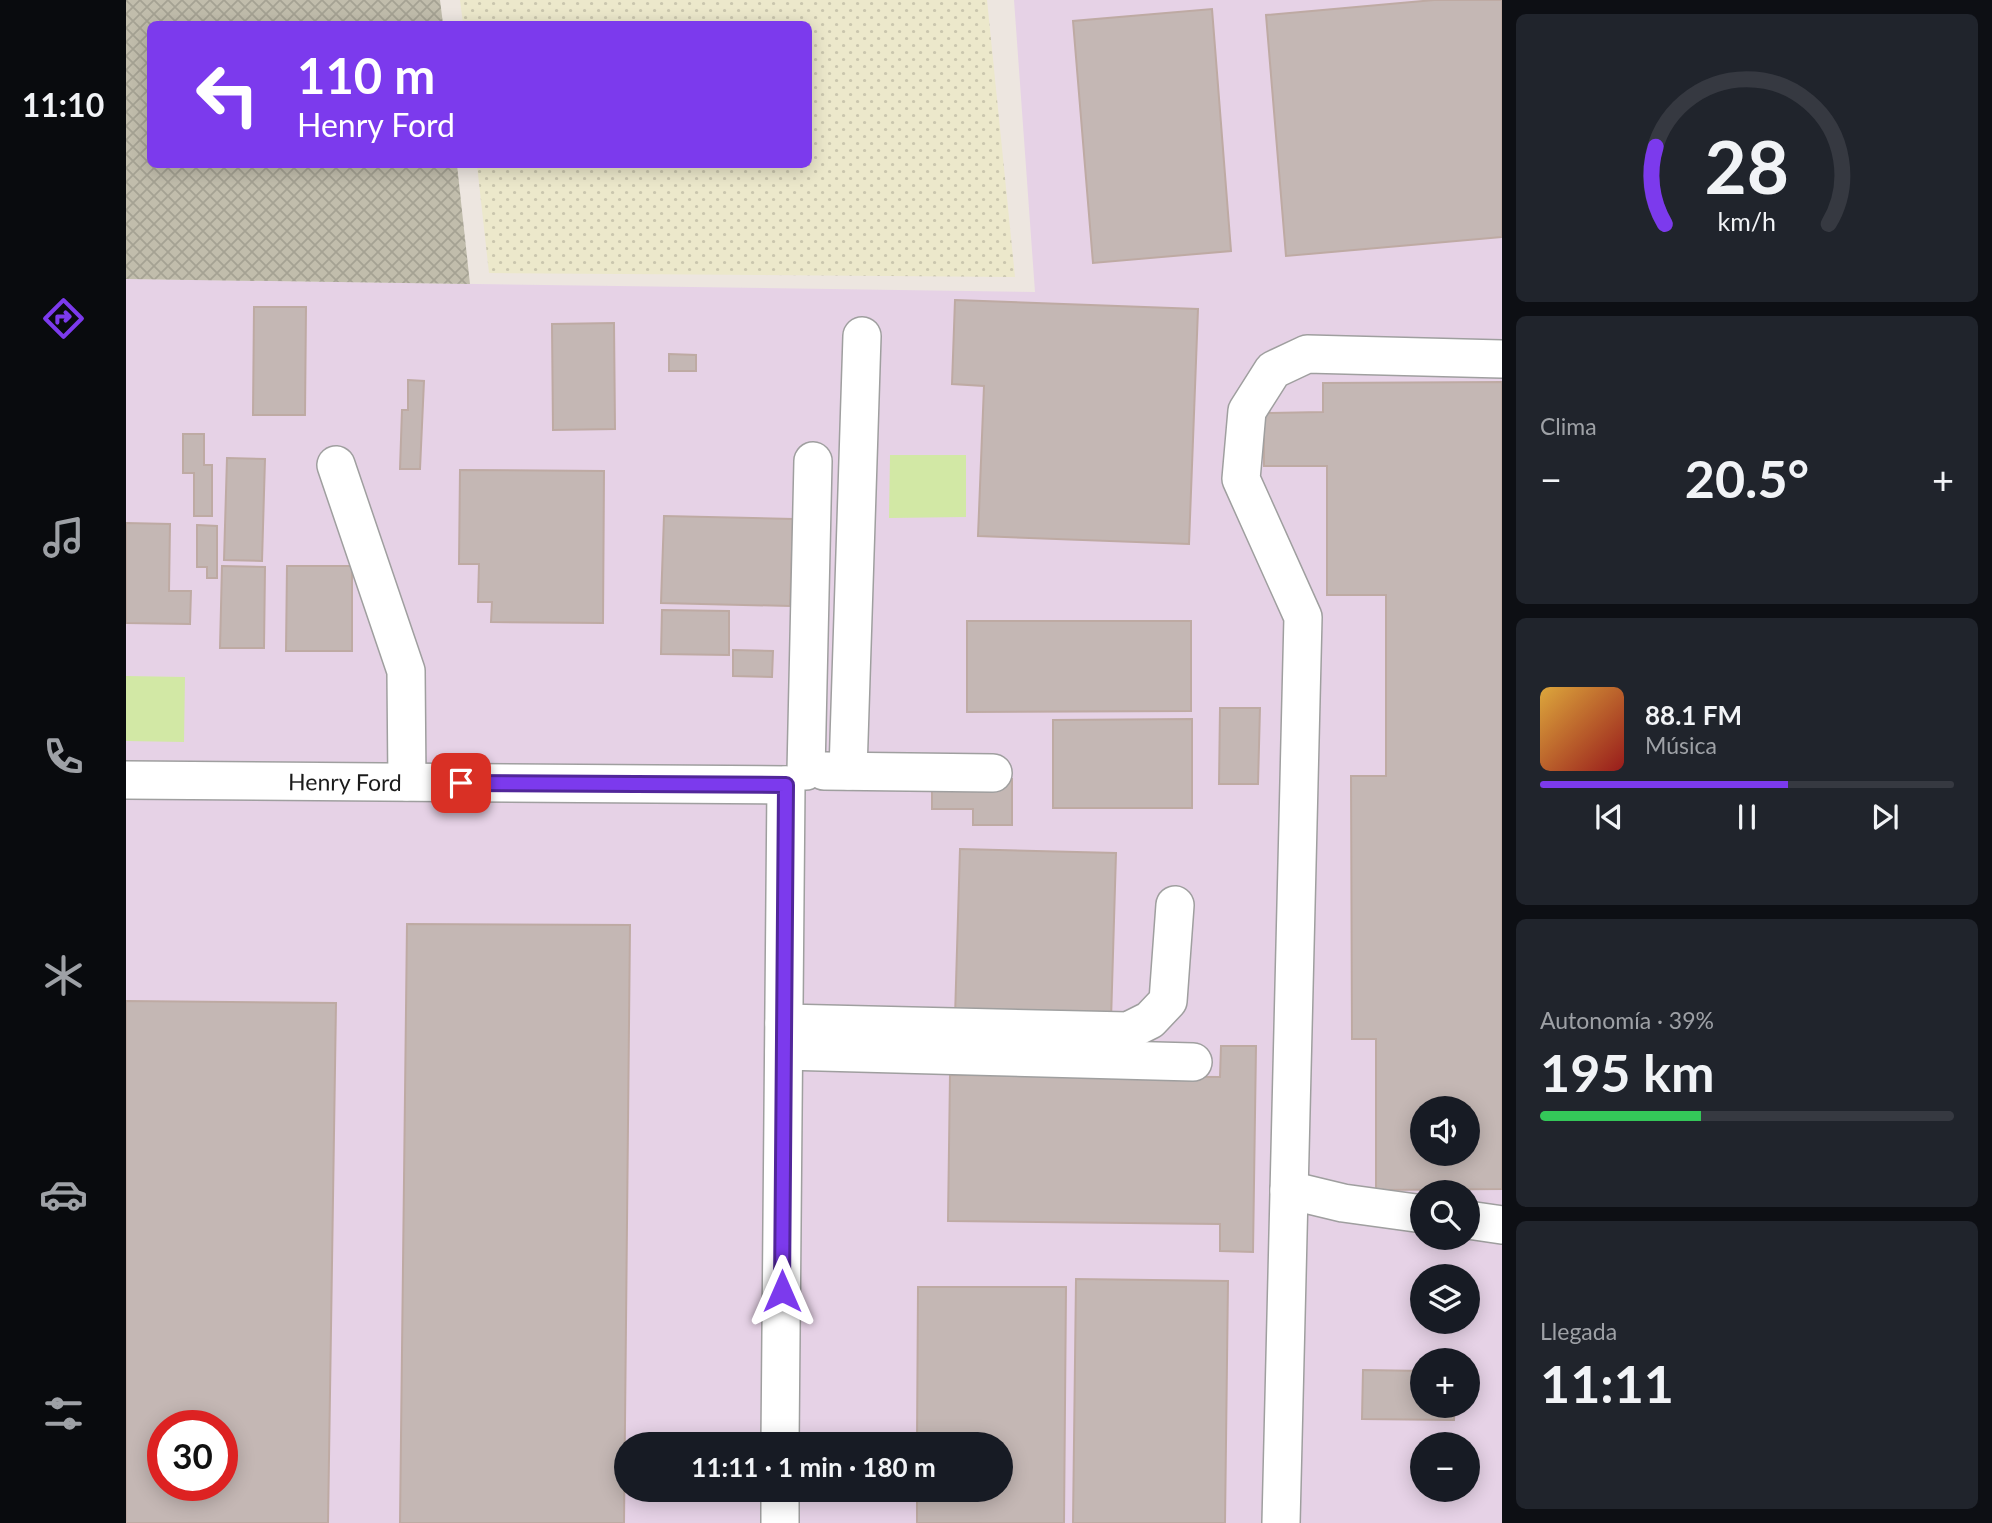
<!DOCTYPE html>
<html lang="es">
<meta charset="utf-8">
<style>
:root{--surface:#171b24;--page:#20242c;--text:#f1f3f6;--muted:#9ea1a6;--line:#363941;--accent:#7c3aed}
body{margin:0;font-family:Lato,sans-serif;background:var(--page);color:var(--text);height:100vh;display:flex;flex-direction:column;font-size:26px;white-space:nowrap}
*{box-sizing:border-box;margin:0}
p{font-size:23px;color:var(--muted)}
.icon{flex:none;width:38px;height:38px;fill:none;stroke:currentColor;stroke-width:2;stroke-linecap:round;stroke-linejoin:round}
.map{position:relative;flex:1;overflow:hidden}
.panel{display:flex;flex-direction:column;gap:14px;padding:14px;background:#0d0f14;width:490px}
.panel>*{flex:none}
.guide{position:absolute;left:21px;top:21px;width:665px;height:147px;border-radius:10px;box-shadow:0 4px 18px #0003;background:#7c3aed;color:#fff;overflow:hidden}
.controls{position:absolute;left:1284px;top:1096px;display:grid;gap:14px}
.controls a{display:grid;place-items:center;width:70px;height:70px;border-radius:50%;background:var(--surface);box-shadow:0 4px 18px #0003;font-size:35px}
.speed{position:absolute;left:21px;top:1410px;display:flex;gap:14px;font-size:35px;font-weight:700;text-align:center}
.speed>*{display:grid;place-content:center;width:91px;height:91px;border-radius:50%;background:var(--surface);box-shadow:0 4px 18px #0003;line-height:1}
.speed .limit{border:10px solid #d22;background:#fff;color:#111}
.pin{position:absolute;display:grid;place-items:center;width:60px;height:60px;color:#fff;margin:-30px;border-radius:14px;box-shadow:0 4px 10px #0006}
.me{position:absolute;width:77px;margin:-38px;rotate:0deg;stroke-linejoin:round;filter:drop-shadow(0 0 5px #0008)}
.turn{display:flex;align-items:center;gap:24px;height:147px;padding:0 35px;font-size:32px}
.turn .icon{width:91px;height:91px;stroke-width:2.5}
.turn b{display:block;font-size:49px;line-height:60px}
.big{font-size:52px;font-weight:700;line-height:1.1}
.panel .card{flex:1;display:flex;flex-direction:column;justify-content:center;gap:10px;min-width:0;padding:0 24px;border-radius:10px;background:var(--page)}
.panel .dial{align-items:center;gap:0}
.dial svg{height:182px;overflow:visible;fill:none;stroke:var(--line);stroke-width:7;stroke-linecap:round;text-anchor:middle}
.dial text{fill:var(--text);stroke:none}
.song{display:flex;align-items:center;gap:21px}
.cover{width:84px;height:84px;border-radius:10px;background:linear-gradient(135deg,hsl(40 70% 55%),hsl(0 70% 35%))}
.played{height:7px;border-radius:4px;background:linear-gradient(90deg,var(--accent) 60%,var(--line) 60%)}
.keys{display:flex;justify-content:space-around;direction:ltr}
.heat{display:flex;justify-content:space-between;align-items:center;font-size:38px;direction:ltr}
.charge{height:10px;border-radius:5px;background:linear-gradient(90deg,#34c759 39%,var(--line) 0)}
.trip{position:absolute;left:488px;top:1432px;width:399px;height:70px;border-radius:35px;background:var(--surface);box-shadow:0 4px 18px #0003;font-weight:700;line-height:70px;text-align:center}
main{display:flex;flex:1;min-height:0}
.tab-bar{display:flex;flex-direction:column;width:126px;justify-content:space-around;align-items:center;background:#090b0e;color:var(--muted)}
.tab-bar .icon{width:49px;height:49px}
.tab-bar .selected{color:var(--accent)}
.tab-bar b{font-size:32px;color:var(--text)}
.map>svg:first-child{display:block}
</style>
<main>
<nav class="tab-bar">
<b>11:10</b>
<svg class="icon selected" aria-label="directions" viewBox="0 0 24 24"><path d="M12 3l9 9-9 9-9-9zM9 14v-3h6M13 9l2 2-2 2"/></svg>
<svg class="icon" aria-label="music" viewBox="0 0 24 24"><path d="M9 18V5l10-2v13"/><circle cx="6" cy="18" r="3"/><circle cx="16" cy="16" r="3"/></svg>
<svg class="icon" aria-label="phone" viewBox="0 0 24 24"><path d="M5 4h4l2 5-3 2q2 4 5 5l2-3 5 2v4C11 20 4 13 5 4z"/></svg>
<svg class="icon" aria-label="climate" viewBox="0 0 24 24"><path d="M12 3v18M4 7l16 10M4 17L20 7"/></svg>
<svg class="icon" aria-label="car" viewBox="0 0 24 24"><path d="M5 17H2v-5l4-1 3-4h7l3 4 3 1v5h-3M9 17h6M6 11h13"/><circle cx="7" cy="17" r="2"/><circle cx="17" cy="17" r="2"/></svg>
<svg class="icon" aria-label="filters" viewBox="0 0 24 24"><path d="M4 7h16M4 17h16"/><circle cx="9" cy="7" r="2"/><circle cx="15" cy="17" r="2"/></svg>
</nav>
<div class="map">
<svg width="1376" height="1523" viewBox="0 0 1376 1523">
<defs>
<pattern id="construction-cross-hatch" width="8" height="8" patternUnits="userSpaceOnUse" patternTransform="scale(1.75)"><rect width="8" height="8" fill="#c1bdac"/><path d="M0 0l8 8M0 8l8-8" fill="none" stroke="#a5a293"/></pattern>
<pattern id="farmland-dots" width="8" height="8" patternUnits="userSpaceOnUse" patternTransform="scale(1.75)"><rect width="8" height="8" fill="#ece8cb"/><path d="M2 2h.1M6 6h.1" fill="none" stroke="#cac6ae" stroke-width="1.8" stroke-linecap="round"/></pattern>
</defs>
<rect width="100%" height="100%" fill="#ede6e0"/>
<!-- industrial -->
<path fill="#e6d2e6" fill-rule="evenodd" d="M888 0H1376V1523H0V279L909 292ZM1297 1108H1342V1153H1297ZM1297 1192H1342V1237H1297ZM1297 1276H1342V1321H1297ZM1297 1360H1342V1405H1297ZM37 1426H96V1486H37ZM500 1444H875V1489H500ZM1297 1444H1342V1489H1297Z"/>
<!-- construction -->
<path fill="url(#construction-cross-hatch)" d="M0 0H314L317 24H24V164L331 165 344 284 0 279Z"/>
<!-- farmland -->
<path fill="url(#farmland-dots)" d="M334 0H861L889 277 363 273 351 165 682 164V24H337Z"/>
<!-- grass -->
<path fill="#d2e8a5" d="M764 455H840V517L763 518Z
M0 676 59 677 58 742 0 741Z"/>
<!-- building -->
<path fill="#c4b7b4" stroke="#beaaa3" stroke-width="2" fill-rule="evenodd" d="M1308 0H1376V237L1160 256 1140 15Z
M1086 9 1105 251 967 263 947 21Z
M829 300 1072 309 1063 544 852 536 858 386 826 384Z
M128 307H180L179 415H127Z
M488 323 489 429 427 430 426 324Z
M543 354 570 355V371H543Z
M282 380 298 381 294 469H274L276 410H282Z
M1376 382V1189L1250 1190V1039H1226L1225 776H1260V595H1201V466H1138V413L1197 412V383ZM1297 1108H1342V1153H1297Z
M57 434H78V465H86V516H68V473H57Z
M101 458 139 459 136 561 98 560Z
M334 470 478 471 477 623 365 622 366 602H352L353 564H333Z
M538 516 667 519 664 606 535 603Z
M0 523 44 524 43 591H65L64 624 0 623Z
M71 525 91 526V578H81V567H71Z
M96 566 139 567 138 648H94Z
M161 566H226V651H160Z
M536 610 603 611V655L535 654Z
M841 621H1065V711L841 712Z
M607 650 647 651 646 677 607 676Z
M1094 708H1134L1132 784H1093Z
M1066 719V808H927V720Z
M806 779H886V825H847V809H806Z
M834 849 990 853 985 1021 829 1017Z
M281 924 504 925 498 1523H274Z
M0 1001 210 1003 202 1523H0ZM37 1426H96V1486H37Z
M1095 1046H1130L1127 1252 1094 1251V1224L822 1221 824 1075 1094 1077Z
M950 1279 1102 1281 1099 1523H947Z
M792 1287H940L938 1523H791V1489H875V1444H791Z
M1237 1370 1297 1371V1405H1329L1328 1420 1236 1419Z"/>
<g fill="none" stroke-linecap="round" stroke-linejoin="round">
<!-- minor casing -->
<g stroke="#9f9f9f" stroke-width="40">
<g id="minor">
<path d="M210 465 280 671 281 782"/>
<path d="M680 771 687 461"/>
<path d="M698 771 867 773"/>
<path d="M722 771 736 336"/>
<path id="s1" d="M0 780 660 785"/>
<path d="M658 1023 1002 1031 1024 1020 1042 1001 1049 905"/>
<path d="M658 1051 1067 1062"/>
<path d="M1163 1190 1217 1203 1297 1214"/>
<path d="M1342 1220 1376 1225"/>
<path d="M654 1444 660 785"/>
<path d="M654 1523V1489"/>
<path d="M1155 1523 1177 617 1115 479 1121 411 1147 370 1181 354 1376 359"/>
</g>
</g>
<!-- minor -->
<use href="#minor" stroke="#fff" stroke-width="37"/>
</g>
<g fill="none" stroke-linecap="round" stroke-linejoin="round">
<!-- route casing -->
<g stroke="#51269a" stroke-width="18">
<path id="route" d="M335 783 660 785 656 1291"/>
</g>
<!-- route -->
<use href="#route" stroke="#7c3aed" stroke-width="12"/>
</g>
<g text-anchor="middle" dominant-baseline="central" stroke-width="5" stroke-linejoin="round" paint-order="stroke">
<!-- street labels -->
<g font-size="23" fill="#1b1b1b" stroke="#fff">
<text stroke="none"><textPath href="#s1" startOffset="219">Henry Ford</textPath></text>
</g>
</g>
</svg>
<div class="controls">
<a><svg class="icon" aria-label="sound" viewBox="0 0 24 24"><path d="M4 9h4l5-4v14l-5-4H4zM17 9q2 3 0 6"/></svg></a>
<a><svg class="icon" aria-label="search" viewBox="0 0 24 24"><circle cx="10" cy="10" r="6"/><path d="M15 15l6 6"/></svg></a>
<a><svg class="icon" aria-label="layers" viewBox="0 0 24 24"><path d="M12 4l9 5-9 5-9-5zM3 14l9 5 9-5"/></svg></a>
<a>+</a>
<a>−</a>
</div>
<div class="speed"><div class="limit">30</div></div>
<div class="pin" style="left:335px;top:783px;background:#d93025"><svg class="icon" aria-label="arrive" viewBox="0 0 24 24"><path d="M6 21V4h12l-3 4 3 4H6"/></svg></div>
<svg class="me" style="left:656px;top:1291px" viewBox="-20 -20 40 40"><path d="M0-17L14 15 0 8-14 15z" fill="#7c3aed" stroke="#fff" stroke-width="4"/></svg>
<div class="trip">11:11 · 1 min · 180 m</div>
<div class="guide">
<div class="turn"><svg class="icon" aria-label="left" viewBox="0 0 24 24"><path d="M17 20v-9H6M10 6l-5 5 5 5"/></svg><div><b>110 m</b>Henry Ford</div></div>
</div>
</div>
<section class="panel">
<div class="card dial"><svg viewBox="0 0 100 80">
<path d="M14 69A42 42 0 1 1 86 69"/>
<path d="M14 69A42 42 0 0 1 10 35" stroke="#7c3aed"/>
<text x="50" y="56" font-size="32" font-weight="700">28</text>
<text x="50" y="72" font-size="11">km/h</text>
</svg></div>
<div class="card"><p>Clima</p>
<div class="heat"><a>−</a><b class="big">20.5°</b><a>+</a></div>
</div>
<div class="card">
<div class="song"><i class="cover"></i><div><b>88.1 FM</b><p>Música</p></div></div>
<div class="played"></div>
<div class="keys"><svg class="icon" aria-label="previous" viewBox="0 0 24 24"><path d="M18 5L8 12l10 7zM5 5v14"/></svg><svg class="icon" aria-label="pause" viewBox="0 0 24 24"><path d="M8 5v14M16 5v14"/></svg><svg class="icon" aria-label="next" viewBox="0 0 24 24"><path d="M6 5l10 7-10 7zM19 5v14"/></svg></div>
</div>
<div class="card"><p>Autonomía · 39%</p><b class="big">195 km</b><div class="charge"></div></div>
<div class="card"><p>Llegada</p><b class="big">11:11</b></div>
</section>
</main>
